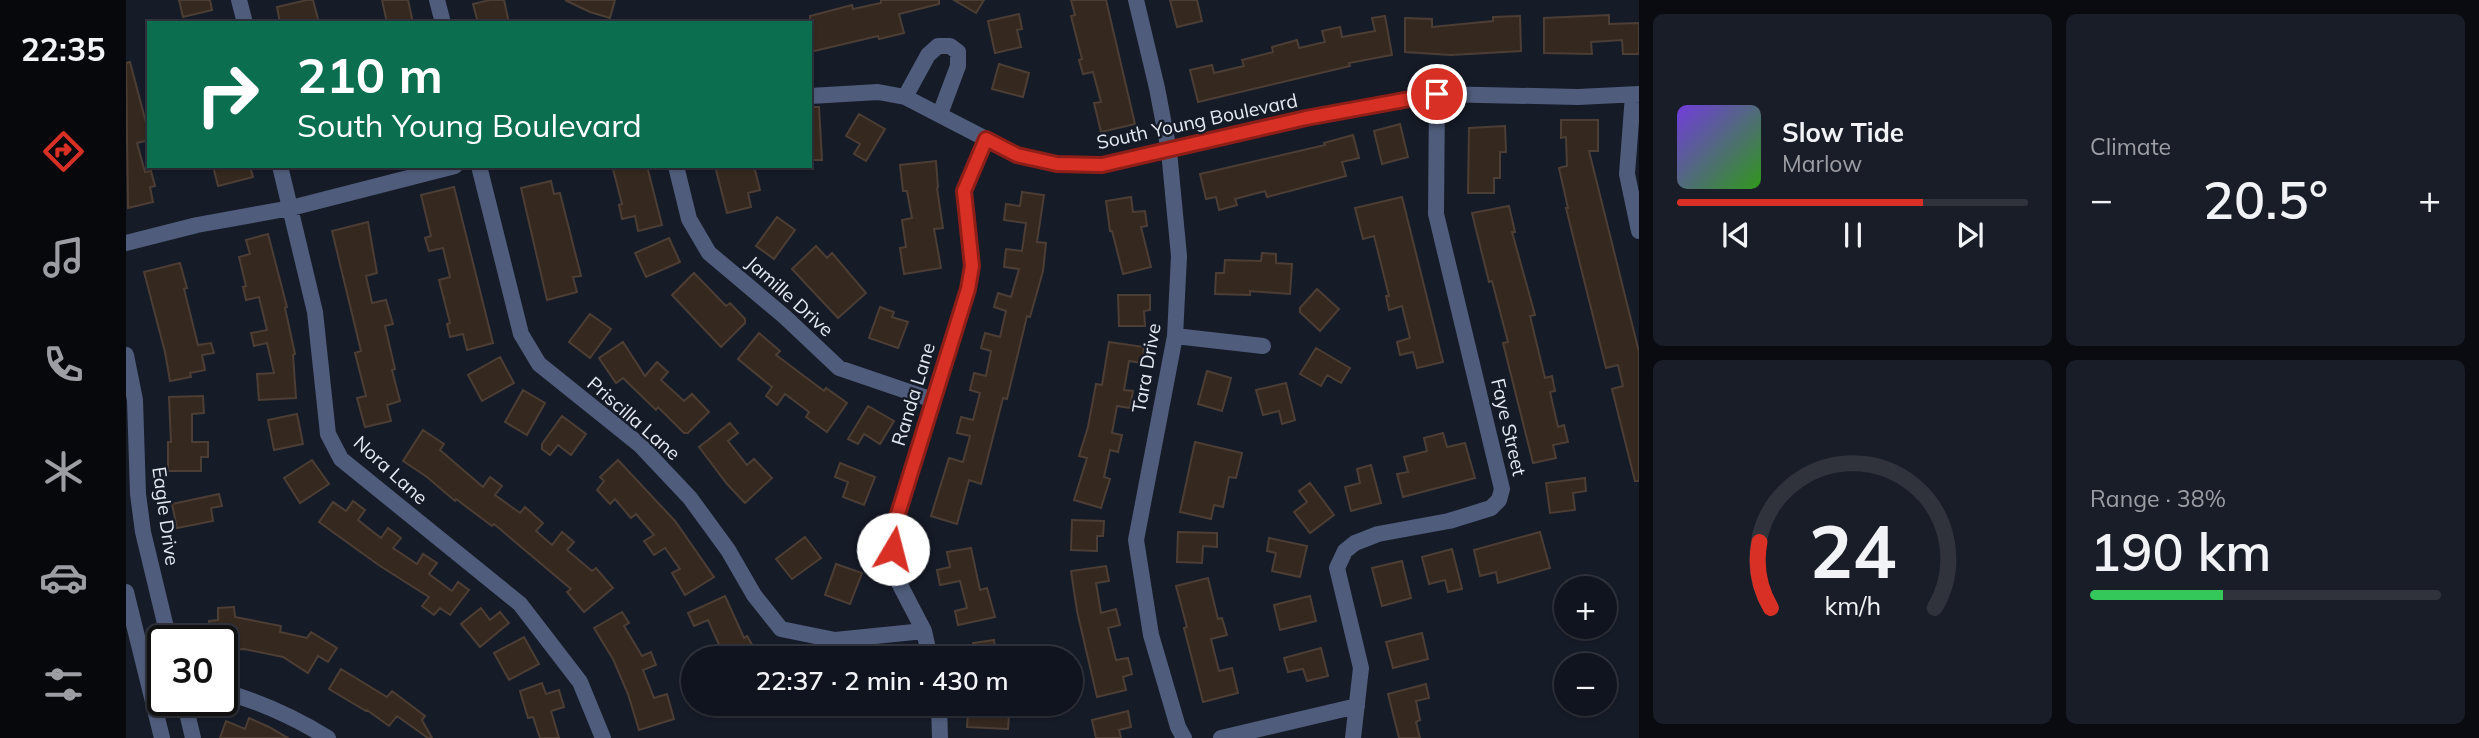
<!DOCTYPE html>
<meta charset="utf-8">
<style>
:root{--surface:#10141e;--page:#191d27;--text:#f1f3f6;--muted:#9c9ea4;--line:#30333c;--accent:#d93025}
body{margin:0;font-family:Mulish,sans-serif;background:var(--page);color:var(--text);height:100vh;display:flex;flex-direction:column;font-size:26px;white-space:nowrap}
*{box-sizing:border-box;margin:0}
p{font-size:23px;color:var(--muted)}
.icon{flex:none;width:38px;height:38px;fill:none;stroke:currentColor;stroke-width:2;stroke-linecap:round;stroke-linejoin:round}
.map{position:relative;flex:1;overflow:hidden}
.sheet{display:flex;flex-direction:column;gap:14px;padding:14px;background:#090b10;width:840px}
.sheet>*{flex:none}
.banner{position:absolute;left:21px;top:21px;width:665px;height:147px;border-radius:0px;box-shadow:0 2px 5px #0004,0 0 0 2px var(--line);background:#0b6e4f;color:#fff;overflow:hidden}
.tools{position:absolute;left:1428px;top:576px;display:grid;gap:14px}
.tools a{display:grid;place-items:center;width:63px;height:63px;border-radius:50%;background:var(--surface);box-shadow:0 2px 5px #0004,0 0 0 2px var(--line);font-size:35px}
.speed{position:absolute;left:21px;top:625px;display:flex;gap:14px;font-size:35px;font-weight:700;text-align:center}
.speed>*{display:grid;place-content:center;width:91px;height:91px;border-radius:50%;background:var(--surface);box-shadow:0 2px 5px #0004,0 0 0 2px var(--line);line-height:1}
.speed .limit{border:4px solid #111;border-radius:10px;background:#fff;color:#111}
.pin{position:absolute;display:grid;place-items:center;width:60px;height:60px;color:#fff;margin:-30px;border:4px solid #fff;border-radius:50%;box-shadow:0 2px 7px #0007}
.me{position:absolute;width:77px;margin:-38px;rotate:8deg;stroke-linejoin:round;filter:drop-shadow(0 0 5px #0008)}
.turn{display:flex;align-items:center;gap:24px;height:147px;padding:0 35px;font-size:32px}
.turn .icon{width:91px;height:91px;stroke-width:2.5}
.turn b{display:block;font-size:49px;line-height:60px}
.big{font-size:52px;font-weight:600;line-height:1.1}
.sheet .card{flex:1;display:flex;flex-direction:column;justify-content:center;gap:10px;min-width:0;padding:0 24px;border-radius:10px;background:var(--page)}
.sheet .dial{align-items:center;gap:0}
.dial svg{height:182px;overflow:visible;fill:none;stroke:var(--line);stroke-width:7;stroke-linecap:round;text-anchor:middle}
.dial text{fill:var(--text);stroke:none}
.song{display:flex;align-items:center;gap:21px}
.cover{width:84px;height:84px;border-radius:10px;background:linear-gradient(135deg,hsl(260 70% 55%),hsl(110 70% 35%))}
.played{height:7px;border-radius:4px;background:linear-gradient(90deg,var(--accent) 70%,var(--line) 70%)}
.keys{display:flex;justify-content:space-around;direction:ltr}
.heat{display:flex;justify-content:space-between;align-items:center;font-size:38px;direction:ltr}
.charge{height:10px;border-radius:5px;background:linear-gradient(90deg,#34c759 38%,var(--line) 0)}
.sheet .tiles{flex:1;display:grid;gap:14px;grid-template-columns:repeat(2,1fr)}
.trip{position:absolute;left:555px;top:646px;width:402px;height:70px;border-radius:35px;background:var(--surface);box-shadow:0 2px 5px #0004,0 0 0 2px var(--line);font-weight:600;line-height:70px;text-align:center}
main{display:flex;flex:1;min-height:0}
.dock{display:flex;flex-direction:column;width:126px;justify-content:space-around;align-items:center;background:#06080c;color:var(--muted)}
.dock .icon{width:49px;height:49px}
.dock .on{color:var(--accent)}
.dock b{font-size:32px;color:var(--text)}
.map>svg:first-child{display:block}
</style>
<main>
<nav class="dock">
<b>22:35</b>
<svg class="icon on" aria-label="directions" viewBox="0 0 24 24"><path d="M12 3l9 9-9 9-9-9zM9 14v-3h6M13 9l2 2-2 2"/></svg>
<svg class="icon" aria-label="music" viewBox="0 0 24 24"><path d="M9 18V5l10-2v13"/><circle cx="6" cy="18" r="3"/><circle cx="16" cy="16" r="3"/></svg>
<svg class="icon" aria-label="phone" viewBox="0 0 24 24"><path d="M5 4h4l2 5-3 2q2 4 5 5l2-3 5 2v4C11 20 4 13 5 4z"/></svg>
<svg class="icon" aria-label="climate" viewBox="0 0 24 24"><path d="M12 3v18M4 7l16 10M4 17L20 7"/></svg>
<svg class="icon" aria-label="car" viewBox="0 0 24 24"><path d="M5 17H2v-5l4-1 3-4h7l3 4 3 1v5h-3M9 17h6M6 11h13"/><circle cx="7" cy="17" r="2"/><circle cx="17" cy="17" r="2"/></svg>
<svg class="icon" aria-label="filters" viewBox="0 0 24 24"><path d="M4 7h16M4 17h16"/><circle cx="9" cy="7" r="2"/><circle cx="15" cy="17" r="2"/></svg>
</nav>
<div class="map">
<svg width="1513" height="738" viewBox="0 0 1513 738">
<rect width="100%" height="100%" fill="#161b28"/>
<!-- building -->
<path fill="#35281e" stroke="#4c3e34" stroke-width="2" d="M53 0H84L86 10 57 17Z
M181 0H187L193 23H154L151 7Z
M256 0H282L287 23H261Z
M364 0H378L383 23H352L347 4Z
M439 0H489L484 18 464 12Z
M755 0H813V4L773 14 778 33 753 39 752 36 684 52V16L726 5 727 9 755 3Z
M828 0H858L850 13Z
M945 0H980L1009 124 975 132 968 103 975 102 967 72 957 74 953 60 956 59 945 16 949 15Z
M1044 0H1071L1076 21 1051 27Z
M893 14 896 29 891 30 895 47 869 53 862 21Z
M1483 15V24L1513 23V54H1497L1496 40 1465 42 1466 54 1418 53V18Z
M1259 16 1266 55 1223 63 1224 66 1072 102 1064 70 1086 65 1088 73 1118 66 1116 60 1147 52 1146 47 1171 40 1173 48 1199 42 1196 31 1214 27 1216 37 1249 31 1246 18Z
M1394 16 1395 51 1325 55 1279 52V18L1306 19V27L1367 21V17Z
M4 62 23 134V140L11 143 19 172 25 171 29 186 24 187 27 202 2 208 0 63Z
M873 64 903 73 897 97 866 89Z
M684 107H693L696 160H684Z
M733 114 759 129 740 161 728 154 734 144 720 136Z
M1435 120H1472V151H1463L1513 352V481H1509L1486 389 1497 386 1492 365 1480 368 1440 208H1442L1433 168 1441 166 1440 137 1435 138Z
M1274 124 1282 157 1256 164 1248 131Z
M1379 126 1380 152H1374V178H1368V193H1342L1343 128Z
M1227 135 1233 158 1216 162 1220 176 1141 197 1139 191 1109 199 1111 205 1093 210 1090 197 1080 199 1074 174 1199 145 1198 143Z
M810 161 812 187 811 188 817 228 808 229 815 268 778 274 774 248 780 247 776 220 786 218 781 191H777L774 165Z
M87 166H124L127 177 92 186Z
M500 166H521L536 225 512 231 509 216 496 219 493 205 496 204 487 169Z
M589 166H628L634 190 622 193 625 207 601 213Z
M425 181 428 194 434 193 455 276 447 277 451 292 421 300 395 188Z
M328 187 367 343 341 350 337 334 324 337 321 324 324 323 313 280 324 277 317 248 303 251 299 238 305 236 295 195Z
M896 192 918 195 911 242 920 243 917 271 904 317 901 316 881 399 877 398 855 484 843 480 831 524 805 516 823 458 837 462 844 436 831 433 835 417 847 420 854 393 844 390 848 373 860 376 865 351 855 348 859 333 874 337 880 311 868 307 872 293 885 297 893 269 878 267 880 249 896 251 900 223 878 220 880 204 894 206Z
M1005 197 1007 212 1019 211 1021 226 1015 227 1025 267 997 274 986 231H984L980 201Z
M1276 197 1317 362 1291 368 1287 352 1274 355 1271 342 1284 338 1276 306 1263 310 1260 296H1263L1248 236 1237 239 1229 208Z
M1383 206 1389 232H1386L1409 315 1404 316 1419 378 1426 376 1429 391 1424 392 1432 427 1438 425 1442 442 1427 445 1430 458 1407 463 1377 343 1382 342 1366 281 1363 282 1346 213Z
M651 217 669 230 648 259 630 246Z
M242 222 251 273 240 276 246 303 260 300 267 324 259 326 269 369 266 370 274 401 261 405 265 421 239 427 231 398 240 396 229 353 235 351 206 231Z
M142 234 161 307 159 308 169 354 167 355 170 398 133 400 131 374 148 373 141 343 128 346 125 333 141 330 133 297 120 300 117 287 120 286 113 257 124 254 120 240Z
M543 238 554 262 520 277 509 253Z
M690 246 701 258 706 253 740 293 712 318 666 269Z
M1136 253 1150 254V263L1166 264 1164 294 1124 291V295L1089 294 1090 273H1098L1099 260 1135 261Z
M54 263 61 288 58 289 72 345 85 343 88 353 76 355 79 370 64 373 65 377 44 381 39 352 18 272Z
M568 273 600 306 604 303 619 319V323L595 347 546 295Z
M1191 289 1213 309 1194 331 1174 312V308Z
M992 295H1024V310L1018 311 1019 326H993Z
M754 307 768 312 766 317 782 322 772 348 743 338Z
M464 314 485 329 464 358 443 342Z
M633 333 654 351 650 355 698 391 700 388 721 403 701 432 680 417 683 412 659 394 651 405 640 396 646 387 612 359Z
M497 342 519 376 531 362 542 372 535 380 558 401 566 394 583 412 562 433H558L532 407 530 410 497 378 490 383 473 358Z
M983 342 1018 347 1016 363 1003 361 998 390 1007 391 1004 408 991 406 986 433 996 435 992 452 984 450 978 477 984 479 975 508 948 500 961 458 953 456 962 427 970 384 976 385Z
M1190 348 1224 368 1215 383 1201 375 1195 386 1174 374Z
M374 357 388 383 356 401 342 375Z
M1081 371 1105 378 1096 411 1072 404Z
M1160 383 1169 420 1156 424 1153 411 1137 415 1130 390Z
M397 390 419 403 401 435 379 422Z
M77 396 78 413 66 414V442H82V457H75V471H42V442H45L43 397Z
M742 406 768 421 754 444 738 434 732 444 722 439Z
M171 414 177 444 148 450 142 420Z
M436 416 460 434 445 455 432 445 424 455 416 449V444Z
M604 423 612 433 602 441 621 465 628 459 646 478 619 503 601 484 573 447Z
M297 430 318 444 314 450 357 487 364 477 376 486 369 495 394 513 399 507 417 523 410 531 426 545 436 532 448 542 441 550 466 571 470 568 487 588 458 612 441 592 445 589 368 524 366 526 330 499 329 501 301 477 277 461Z
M1317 433 1321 447 1339 443 1349 478 1277 497 1271 474 1282 472 1278 457 1301 451 1298 438Z
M1069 442 1116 453 1110 478 1103 477 1097 507 1088 505 1085 519 1054 512Z
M186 460 203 484 174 503 158 478Z
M492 460 549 521 588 577 559 595 546 573 554 569 539 548 528 555 518 541 528 535 510 514 505 518 489 499 484 504 471 490 478 481 474 477Z
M714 463 749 477 738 505 717 497 722 482 709 477Z
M1245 465 1255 503 1225 511 1219 487 1234 483 1231 469Z
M1459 478 1460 491 1447 493 1449 510 1424 513 1420 483Z
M1184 483 1208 515 1184 533 1168 512 1181 502 1173 491Z
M93 494 96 506 85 508 87 521 51 528 46 504Z
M227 501 239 510 232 520 255 538 262 528 275 538 267 548 291 564 297 554 311 563 303 574 326 591 332 582 343 590 324 615 314 608 308 615 296 606 303 597 254 566 193 522 207 502 220 511Z
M946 520 978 521 977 536H971V551L945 550Z
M1052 532 1091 533V547L1077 546 1076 563 1051 562Z
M1414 532 1424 568 1372 583 1370 572 1354 576 1348 550Z
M679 537 695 558 666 579 650 559Z
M1143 538 1181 546 1174 577 1146 571 1150 553 1141 551Z
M845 548 854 590 861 588 869 617 832 625 829 611 841 608 834 581 814 585 811 570 824 567 821 552Z
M1326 549 1336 589 1322 592 1319 580 1303 584 1296 557Z
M1276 561 1285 598 1256 606 1246 568Z
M710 564 736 573 724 604 699 595Z
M980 566 983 581 970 583 975 613 990 609 994 625 982 628 990 660 1002 658 1006 674 997 677 1000 690 971 697 951 611 945 571Z
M1082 578 1092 619 1096 618 1101 635 1085 639 1093 671 1106 668 1112 693 1077 702 1058 628 1061 627 1050 586Z
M599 596 618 638 621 636 634 658H599L582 620 568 626 562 613Z
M1184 596 1190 621 1154 630 1148 605Z
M108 607 109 617 155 626 154 632 181 638 185 632 211 648 202 662 192 656 182 673 157 657 118 649 96 650V640H70L69 629 84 628 83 621 92 620V608Z
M355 608 364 620 374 612 383 623 354 647 335 624Z
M496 612 503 623 498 626 516 656 525 652 530 665 517 670 528 698 541 694 548 719 513 730 502 694 487 659 468 628Z
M1296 633 1302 659 1267 668 1260 642Z
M398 637 413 664 383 680 368 653Z
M868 640 870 658H849L847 643Z
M1195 648 1202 676 1181 681 1177 669 1162 672 1158 658Z
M215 669 261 697 266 691 299 716 296 720 306 738H302L271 716 263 726 241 710 240 711 203 689Z
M416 683 420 694 433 690 438 707 425 711 433 738H414L407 717 402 718 394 691Z
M1300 684 1303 698 1290 701 1294 720 1290 722 1294 738H1273L1262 694Z
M858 704H893L892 715H883L882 729 841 727 842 710 858 711Z
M1002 711 1005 727 993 730 995 738H970L966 720Z
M123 718 143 727 162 738H94L100 721 119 729Z"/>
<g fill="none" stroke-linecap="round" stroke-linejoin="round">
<!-- minor -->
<path stroke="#4f5c7b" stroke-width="16" d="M113 0 119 23
M311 0 317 23
M1010 0 1031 88 1043 151 1053 256 1049 336 1010 540 1025 635 1052 727 1058 738
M1507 95 1501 174 1513 231
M684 96 752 92 779 97 891 155 931 164 976 165 1180 118 1311 94 1452 97 1513 94
M779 97 802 55 812 46H824L832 52V66L814 114
M154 166 189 312 202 434 215 459 394 604 454 682 477 738
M353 166 395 334 413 364 514 445 564 498 602 550 628 595 655 629 709 640 798 631
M550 166 563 219 583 253 659 317 713 368 807 400
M0 243 71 225 165 208 329 166
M1049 336 1137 346
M0 355 9 400 12 494 17 532 43 640
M0 592 36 738
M804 658 798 631 773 583 767 558V530L842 289 846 266 838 191 860 139
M96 691C135 702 168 717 202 738
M58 700 67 738
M813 704 814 738
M1095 738 1231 706
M1227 738 1235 668 1211 568 1219 551 1229 543 1252 534 1323 521 1365 508 1373 500 1376 489 1310 214 1311 94"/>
</g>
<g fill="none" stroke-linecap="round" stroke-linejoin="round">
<!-- route casing -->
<g stroke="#8d1f18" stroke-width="18">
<path id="route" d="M767 549V530L842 289 846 266 838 191 860 139 891 155 931 164 976 165 1180 118 1311 94"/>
</g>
<!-- route -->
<use href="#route" stroke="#d93025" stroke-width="12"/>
</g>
<g text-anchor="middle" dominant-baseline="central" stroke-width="5" stroke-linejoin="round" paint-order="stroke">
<!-- street labels -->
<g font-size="19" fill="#e6eaf3" stroke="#161b28">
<text transform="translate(1071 121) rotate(-12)">South Young Boulevard</text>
<text transform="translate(664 296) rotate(42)">Jamille Drive</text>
<text transform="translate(1020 368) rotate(-80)">Tara Drive</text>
<text transform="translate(787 394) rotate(-73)">Randa Lane</text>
<text transform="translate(508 418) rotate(41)">Priscilla Lane</text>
<text transform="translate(1383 427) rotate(77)">Faye Street</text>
<text transform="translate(265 470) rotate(42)">Nora Lane</text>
<text transform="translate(40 516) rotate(82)">Eagle Drive</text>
</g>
</g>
</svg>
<div class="tools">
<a>+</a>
<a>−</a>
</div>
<div class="speed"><div class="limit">30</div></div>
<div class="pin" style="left:1311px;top:94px;background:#d93025"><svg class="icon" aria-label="arrive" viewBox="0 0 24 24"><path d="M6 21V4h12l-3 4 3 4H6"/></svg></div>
<svg class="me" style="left:767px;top:549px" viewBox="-20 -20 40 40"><circle r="19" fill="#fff"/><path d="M0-13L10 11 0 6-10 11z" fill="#d93025"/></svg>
<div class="trip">22:37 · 2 min · 430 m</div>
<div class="banner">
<div class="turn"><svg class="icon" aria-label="right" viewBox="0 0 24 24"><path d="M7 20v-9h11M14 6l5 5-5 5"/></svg><div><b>210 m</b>South Young Boulevard</div></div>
</div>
</div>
<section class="sheet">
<div class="tiles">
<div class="card">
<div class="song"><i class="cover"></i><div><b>Slow Tide</b><p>Marlow</p></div></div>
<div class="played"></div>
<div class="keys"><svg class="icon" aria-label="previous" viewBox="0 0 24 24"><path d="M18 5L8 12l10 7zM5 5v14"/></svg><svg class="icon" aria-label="pause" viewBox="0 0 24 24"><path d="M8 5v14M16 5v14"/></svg><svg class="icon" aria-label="next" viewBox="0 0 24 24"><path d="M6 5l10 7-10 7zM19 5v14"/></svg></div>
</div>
<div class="card"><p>Climate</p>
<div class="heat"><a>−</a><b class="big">20.5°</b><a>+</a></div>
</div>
<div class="card dial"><svg viewBox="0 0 100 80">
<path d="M14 69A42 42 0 1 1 86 69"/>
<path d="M14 69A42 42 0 0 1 9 40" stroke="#d93025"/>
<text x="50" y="56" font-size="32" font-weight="700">24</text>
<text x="50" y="72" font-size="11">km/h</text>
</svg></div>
<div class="card"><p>Range · 38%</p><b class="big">190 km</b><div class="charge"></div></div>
</div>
</section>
</main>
